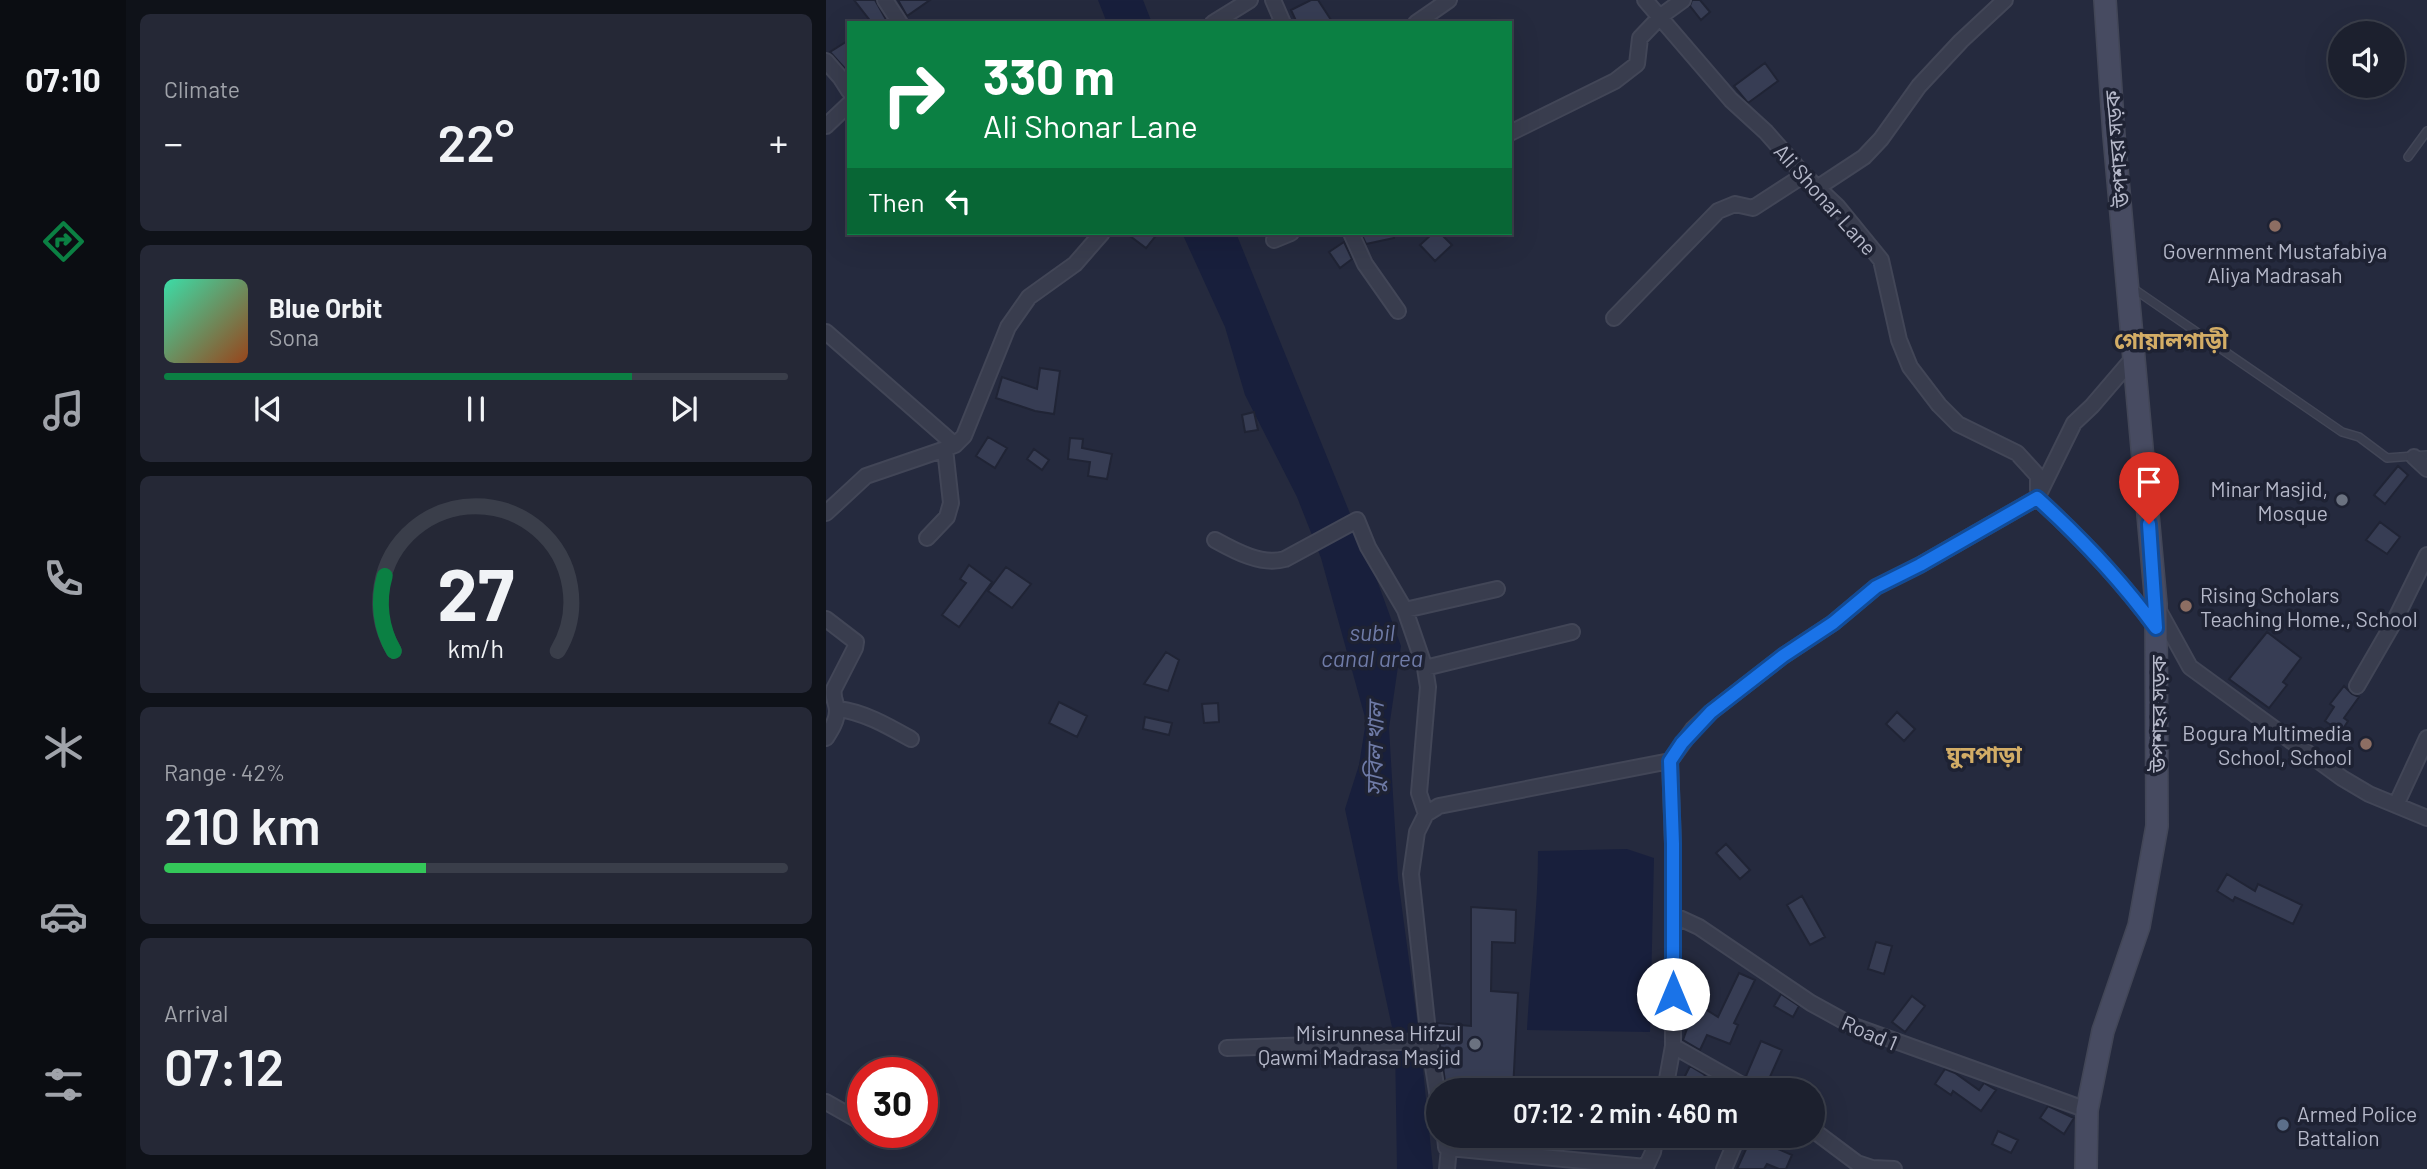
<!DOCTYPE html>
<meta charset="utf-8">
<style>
:root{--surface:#1c202e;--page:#252836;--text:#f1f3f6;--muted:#a0a3aa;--line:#3a3e4a;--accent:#0b8043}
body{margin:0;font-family:Barlow,"Noto Sans Bengali",sans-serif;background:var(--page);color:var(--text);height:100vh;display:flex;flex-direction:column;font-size:26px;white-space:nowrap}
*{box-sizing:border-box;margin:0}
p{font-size:23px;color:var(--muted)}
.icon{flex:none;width:38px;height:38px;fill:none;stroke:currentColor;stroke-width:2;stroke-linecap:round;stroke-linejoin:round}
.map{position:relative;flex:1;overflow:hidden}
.panel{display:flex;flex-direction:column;gap:14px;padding:14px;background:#0f1219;width:700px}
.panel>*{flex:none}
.guide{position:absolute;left:21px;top:21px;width:665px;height:214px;border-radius:0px;box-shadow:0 7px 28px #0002,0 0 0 2px var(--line);background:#0b8043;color:#fff;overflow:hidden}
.tools{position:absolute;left:1502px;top:21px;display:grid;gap:14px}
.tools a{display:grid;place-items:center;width:77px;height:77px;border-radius:50%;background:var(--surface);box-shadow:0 7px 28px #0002,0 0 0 2px var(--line);font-size:35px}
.speed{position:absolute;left:21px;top:1057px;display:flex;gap:14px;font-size:35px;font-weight:700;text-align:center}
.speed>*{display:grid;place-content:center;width:91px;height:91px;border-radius:50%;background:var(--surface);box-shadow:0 7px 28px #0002,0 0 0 2px var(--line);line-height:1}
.speed .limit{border:10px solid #d22;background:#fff;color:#111}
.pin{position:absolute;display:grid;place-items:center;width:60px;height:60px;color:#fff;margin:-72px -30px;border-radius:50% 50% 50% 0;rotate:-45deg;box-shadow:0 0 7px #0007}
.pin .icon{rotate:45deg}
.me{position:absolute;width:77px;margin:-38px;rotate:0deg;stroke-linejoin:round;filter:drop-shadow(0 0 5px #0008)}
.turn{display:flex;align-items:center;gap:24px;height:147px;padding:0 21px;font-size:32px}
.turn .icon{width:91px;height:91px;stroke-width:2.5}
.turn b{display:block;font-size:49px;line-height:60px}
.then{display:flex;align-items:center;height:66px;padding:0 21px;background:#0003;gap:14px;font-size:26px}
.big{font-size:52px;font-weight:600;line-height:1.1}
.panel .card{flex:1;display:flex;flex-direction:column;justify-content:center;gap:10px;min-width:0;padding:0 24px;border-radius:10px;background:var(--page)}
.panel .dial{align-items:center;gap:0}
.dial svg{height:182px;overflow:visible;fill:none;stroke:var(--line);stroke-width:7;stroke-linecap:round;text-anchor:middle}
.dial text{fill:var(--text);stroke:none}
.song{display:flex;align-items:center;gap:21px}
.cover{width:84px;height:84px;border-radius:10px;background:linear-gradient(135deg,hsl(160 70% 55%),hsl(20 70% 35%))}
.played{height:7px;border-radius:4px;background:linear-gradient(90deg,var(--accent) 75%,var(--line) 75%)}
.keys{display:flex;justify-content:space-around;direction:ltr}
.heat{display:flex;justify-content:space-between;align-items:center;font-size:38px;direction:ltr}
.charge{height:10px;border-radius:5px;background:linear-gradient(90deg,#34c759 42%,var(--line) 0)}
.trip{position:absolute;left:600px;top:1078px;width:399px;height:70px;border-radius:35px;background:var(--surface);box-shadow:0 7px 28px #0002,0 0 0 2px var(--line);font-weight:600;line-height:70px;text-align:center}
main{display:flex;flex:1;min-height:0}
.tab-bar{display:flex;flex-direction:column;width:126px;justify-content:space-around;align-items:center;background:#0b0d12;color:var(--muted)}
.tab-bar .icon{width:49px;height:49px}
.tab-bar .current{color:var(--accent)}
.tab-bar b{font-size:32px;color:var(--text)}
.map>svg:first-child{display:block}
</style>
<main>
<nav class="tab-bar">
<b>07:10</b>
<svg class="icon current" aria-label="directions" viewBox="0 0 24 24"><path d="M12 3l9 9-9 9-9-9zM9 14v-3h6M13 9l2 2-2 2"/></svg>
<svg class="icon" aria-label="music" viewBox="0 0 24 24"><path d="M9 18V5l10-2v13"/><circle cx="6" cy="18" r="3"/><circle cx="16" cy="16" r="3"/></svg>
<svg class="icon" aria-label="phone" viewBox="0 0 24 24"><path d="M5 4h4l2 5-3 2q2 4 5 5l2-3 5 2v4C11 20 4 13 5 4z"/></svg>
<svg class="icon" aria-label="climate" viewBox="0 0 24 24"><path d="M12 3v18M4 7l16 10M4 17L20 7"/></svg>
<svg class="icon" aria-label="car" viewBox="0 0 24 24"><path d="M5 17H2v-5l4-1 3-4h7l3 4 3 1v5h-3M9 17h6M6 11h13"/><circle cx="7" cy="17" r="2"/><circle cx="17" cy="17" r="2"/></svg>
<svg class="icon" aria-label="filters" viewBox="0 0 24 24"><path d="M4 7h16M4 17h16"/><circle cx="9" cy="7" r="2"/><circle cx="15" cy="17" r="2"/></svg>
</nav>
<section class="panel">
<div class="card"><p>Climate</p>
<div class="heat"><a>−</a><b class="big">22°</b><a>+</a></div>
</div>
<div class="card">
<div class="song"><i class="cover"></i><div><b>Blue Orbit</b><p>Sona</p></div></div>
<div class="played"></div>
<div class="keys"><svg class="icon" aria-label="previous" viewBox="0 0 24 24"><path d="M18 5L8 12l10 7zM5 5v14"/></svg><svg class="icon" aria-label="pause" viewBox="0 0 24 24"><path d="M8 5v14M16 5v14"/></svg><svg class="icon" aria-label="next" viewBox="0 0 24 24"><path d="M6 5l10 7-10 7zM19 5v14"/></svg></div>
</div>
<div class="card dial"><svg viewBox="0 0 100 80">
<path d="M14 69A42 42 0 1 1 86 69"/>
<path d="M14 69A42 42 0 0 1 10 36" stroke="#0b8043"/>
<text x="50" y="56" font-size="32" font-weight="700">27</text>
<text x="50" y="72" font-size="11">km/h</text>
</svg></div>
<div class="card"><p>Range · 42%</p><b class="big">210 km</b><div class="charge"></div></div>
<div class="card"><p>Arrival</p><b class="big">07:12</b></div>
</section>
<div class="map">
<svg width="1601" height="1169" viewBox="0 0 1601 1169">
<rect width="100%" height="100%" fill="#252a3e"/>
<!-- water -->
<path fill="#181f3c" d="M272 0H317L326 23H281Z
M356 233H410L549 575 575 646 563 728 572 879 595 1049 607 1169H571L569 1041 519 809 533 765 540 721 495 558 471 497 419 395 399 327Z
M801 849 828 858 824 1032 701 1030C704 970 712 911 712 851Z"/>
<!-- building -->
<path fill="#373d54" stroke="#202435" stroke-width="2" d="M28 0H49L62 23H46Z
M72 0H104L81 16Z
M485 0H492L507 23H471L465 10Z
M866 0H874L884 12 875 20 864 6Z
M23 40V73L4 52Z
M939 63 952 81 922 103 908 86Z
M300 233H332L320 248Z
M535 233H568V238L540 244Z
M607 233H614L626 245 609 261 594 245Z
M518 242 526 259 514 268 503 252Z
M214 368 234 371 228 414 209 411 170 398 176 377 211 389Z
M428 412 432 430 419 432 416 415Z
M162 437 181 448 169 468 150 456Z
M244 438 257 439 256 448 286 454 281 479 262 476 264 462 242 459Z
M208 449 223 460 216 470 201 459Z
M1572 466 1582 475 1559 504 1548 495Z
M1554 522 1574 537 1561 554 1540 540Z
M143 565 166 582 133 627 116 615 140 583 134 579Z
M180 567 205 584 186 608 162 591Z
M1441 632 1475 658 1457 682 1461 685 1443 708 1403 679Z
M340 652 353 660 342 691 318 684Z
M1518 686 1526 694 1533 697 1518 718 1522 721 1515 732 1499 721 1508 707 1504 704Z
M233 702 261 716 251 737 223 723Z
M392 703 393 722 378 723 376 704Z
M1071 712 1089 729 1078 741 1060 724Z
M319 717 346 723 343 735 317 729Z
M900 844 924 870 914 879 890 853Z
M1401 874 1429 891 1432 884 1476 905 1467 924 1409 897 1407 901 1391 891Z
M976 896 999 937 984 945 961 905Z
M645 907 690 910 689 943 666 942 665 991 692 993 687 1090 620 1089 611 1023 645 1026Z
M1050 942 1066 946 1058 974 1042 969Z
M913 973 929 980 908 1023 912 1025 904 1044 881 1035 874 1050 857 1040 863 1023 861 1021 871 1004 892 1017Z
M955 994 973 1006 967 1017 948 1006Z
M1086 996 1099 1006 1079 1032 1066 1022Z
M935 1041 956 1050 939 1088 920 1076Z
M864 1066 879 1075 872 1090H852Z
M1119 1069 1129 1073 1153 1090 1158 1083 1170 1090 1155 1111 1127 1091 1125 1095 1109 1084Z
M1222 1106 1248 1118 1238 1134 1214 1118Z
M1172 1131 1192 1140 1185 1153 1166 1144Z
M926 1136H949L945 1146 966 1155 960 1169H953L941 1164 938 1169H911Z"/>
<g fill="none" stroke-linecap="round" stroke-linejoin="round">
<!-- service casing -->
<g stroke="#424657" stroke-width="10">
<path id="service" d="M1582 157 1601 131
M1305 287 1516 432 1533 437 1561 458 1601 455"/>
</g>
<!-- minor casing -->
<g stroke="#424657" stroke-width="18">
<path id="minor" d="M59 0 74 23
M447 0 457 23
M819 0 905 100 940 132 978 175 1011 206 1055 260 1073 340 1084 367 1113 405 1132 424 1191 453 1212 476V490
M387 23 424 0
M590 23 623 0
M0 61 14 77 23 91
M0 126 23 104
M684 133 789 81 811 64 814 38 835 16 857 0
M991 188 1038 157 1055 139 1093 86 1135 41 1179 0
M525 233 539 264 572 311
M448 240 465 233
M788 318 892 211 909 204 927 208 978 175
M0 332 129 445
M1588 457 1601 469
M1211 498C1255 538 1295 580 1330 628
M0 513 40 476 119 449 129 445 138 436 182 327 203 297 249 264 276 233
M101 538 121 517 125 503 119 449
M389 540C409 551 436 566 459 559L531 520 542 547 579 610 599 668 602 687 593 793 600 814
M1332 609 1364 667 1516 778 1543 794 1601 818
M579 610 671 589
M0 619 30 642 29 648 8 689C6 698 11 703 11 711 11 721 5 730 0 738
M599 668 746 632
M1531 686 1568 622 1601 555
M12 709C38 712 62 726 85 739
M1570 805 1601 738
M847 915 873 927 985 1003 1025 1025 1261 1110
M847 1046 925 1090
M401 1048 603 1041
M839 1090 847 1046V844L844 761 867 729 885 712 957 656 1007 623 1050 587 1094 565 1211 498 1248 423 1266 406 1308 357
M612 1098 603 1041 585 874 591 832 600 814 613 806 844 761
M0 1102 37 1123
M987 1130 1031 1163 1046 1168 1068 1169
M53 1132 66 1140
M619 1136 620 1147 623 1148 621 1169
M623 1148 820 1167 827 1152 830 1136
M898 1169 912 1136"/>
</g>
<!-- secondary casing -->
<g stroke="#424657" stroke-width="24">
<path id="secondary" d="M1260 1169 1261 1110 1277 1031 1313 926 1331 826 1330 604 1288 136 1279 0"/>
</g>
<!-- service -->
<use href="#service" stroke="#393d4e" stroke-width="7"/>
<!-- minor -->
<use href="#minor" stroke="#393d4e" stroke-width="14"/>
<!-- secondary -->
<use href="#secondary" stroke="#474b61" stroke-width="21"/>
</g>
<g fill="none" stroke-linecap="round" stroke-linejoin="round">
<!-- route casing -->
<g stroke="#114b97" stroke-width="18">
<path id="route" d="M847 994V844L844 761 856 743 885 712 957 656 1007 623 1050 587 1094 565 1211 498C1255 538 1295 580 1330 628L1323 524"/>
</g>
<!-- route -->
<use href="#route" stroke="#1a73e8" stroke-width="12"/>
</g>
<!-- markers -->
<g fill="#8d6e63" stroke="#1e2233" stroke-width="2.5">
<circle cx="1449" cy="226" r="7"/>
<circle cx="1360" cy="606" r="7"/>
<circle cx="1540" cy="744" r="7"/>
</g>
<g fill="#6b7280" stroke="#1e2233" stroke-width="2.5">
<circle cx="1516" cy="500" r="7"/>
<circle cx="649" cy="1044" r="7"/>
</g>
<circle fill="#5c6f8a" stroke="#1e2233" stroke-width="2.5" cx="1457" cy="1125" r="7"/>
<g text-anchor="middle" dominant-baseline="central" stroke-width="7" stroke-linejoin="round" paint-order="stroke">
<!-- street labels -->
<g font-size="21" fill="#b5b8c9" stroke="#1e2233">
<text transform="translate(1290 149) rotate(-95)">উপশহর সড়ক</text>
<text transform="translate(1000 199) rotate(48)">Ali Shonar Lane</text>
<text transform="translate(1331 714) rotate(-90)">উপশহর সড়ক</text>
<text transform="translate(1044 1032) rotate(23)">Road 1</text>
</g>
<!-- poi labels -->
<g font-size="21" fill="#b5b8c9" stroke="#1e2233" text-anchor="end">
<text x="1449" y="250" text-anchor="middle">Government Mustafabiya<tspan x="1449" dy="24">Aliya Madrasah</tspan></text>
<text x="1502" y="488">Minar Masjid,<tspan x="1502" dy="24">Mosque</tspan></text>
<text x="1374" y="594" text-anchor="start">Rising Scholars<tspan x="1374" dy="24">Teaching Home., School</tspan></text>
<text x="1526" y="732">Bogura Multimedia<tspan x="1526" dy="24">School, School</tspan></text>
<text x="635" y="1032">Misirunnesa Hifzul<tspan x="635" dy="24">Qawmi Madrasa Masjid</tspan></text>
<text x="1471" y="1113" text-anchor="start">Armed Police<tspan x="1471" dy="24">Battalion</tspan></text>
</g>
<!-- neighbourhood labels -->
<g font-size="23" font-weight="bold" fill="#d3ad66" stroke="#1e2233">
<text x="1345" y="340">গোয়ালগাড়ী</text>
<text x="1158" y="754">ঘুনপাড়া</text>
</g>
<!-- water labels -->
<g font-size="23" font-style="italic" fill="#6f7ba7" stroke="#1e2233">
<text x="546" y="632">subil<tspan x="546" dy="26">canal area</tspan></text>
<text transform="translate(548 749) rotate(-89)">সুবিল খাল</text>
</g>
</g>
</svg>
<div class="tools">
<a><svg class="icon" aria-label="sound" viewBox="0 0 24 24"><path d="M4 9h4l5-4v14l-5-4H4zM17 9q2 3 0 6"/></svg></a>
</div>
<div class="speed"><div class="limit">30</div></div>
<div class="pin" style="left:1323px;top:524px;background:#d93025"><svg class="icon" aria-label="arrive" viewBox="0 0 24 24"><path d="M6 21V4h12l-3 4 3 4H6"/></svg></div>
<svg class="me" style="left:847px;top:994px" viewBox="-20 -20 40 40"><circle r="19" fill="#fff"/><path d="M0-13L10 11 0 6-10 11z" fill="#1a73e8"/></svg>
<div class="trip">07:12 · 2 min · 460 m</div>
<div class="guide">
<div class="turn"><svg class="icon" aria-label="right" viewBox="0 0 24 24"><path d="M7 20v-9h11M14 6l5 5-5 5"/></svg><div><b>330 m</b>Ali Shonar Lane</div></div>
<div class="then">Then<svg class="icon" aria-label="left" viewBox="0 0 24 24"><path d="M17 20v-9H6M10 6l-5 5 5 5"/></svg></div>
</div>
</div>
</main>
